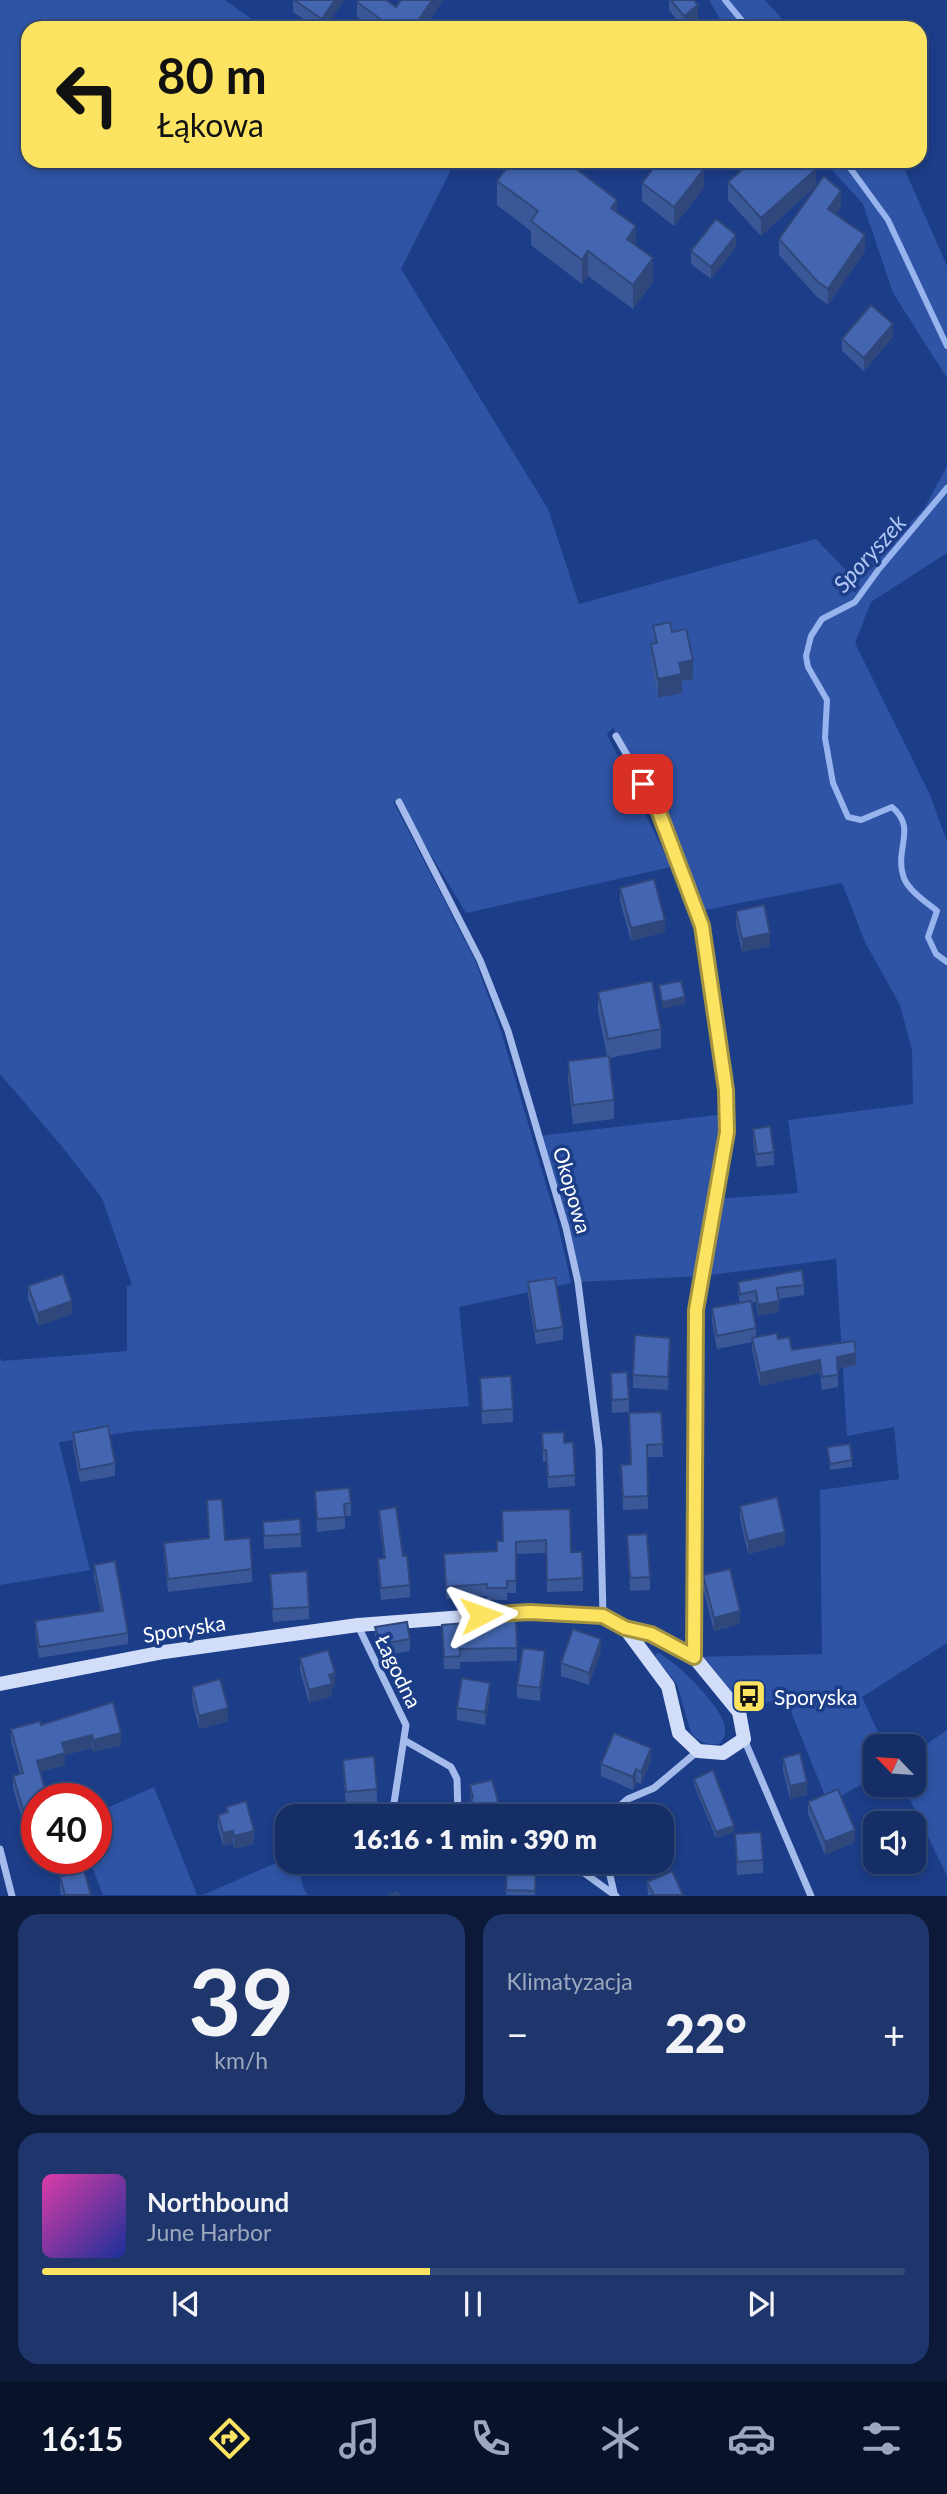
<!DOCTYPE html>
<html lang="pl">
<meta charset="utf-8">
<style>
:root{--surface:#152e65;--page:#1e366b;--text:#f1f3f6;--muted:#9da8bf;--line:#344a79;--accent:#fce462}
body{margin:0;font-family:Lato,sans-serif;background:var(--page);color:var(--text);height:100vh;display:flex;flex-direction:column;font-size:26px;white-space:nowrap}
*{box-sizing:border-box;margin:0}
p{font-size:23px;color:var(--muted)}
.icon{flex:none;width:38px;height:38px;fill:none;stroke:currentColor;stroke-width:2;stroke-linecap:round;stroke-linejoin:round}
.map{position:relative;height:1896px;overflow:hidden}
.details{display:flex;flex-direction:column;gap:18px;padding:18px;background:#0c1938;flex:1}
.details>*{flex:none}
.guide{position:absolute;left:21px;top:21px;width:906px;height:147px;border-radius:21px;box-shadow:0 4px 10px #0003,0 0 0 2px var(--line);background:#fce462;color:#111;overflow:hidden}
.needle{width:46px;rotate:295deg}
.controls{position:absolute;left:863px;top:1734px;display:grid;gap:14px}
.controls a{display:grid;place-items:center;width:63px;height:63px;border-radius:14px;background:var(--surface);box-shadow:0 4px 10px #0003,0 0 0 2px var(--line);font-size:35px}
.speed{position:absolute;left:21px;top:1783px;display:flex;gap:14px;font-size:35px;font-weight:700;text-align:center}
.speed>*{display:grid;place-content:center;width:91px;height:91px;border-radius:50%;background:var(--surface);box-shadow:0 4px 10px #0003,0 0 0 2px var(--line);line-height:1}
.speed .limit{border:10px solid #d22;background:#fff;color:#111}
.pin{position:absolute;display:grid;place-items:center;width:60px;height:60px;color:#fff;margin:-30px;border-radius:14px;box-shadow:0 4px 10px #0006}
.me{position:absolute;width:77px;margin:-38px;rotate:86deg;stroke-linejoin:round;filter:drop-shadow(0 0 5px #0008)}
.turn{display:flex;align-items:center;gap:24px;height:147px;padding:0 21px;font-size:32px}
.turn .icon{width:91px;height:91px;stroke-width:2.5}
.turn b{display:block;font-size:49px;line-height:60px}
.big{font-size:52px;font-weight:800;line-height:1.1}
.details .widget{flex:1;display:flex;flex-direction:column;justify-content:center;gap:10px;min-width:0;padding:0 24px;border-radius:21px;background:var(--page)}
.details .dial{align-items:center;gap:0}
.dial b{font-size:91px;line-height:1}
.song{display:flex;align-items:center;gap:21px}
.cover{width:84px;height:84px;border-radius:10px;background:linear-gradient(135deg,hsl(320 70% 55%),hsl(230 70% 35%))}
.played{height:7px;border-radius:4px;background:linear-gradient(90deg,var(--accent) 45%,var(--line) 45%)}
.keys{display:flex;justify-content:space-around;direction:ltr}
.heat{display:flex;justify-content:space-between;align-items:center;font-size:38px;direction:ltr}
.details .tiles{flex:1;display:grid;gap:18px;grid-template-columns:1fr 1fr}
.widget:last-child{grid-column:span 2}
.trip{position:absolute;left:275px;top:1804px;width:399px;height:70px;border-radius:21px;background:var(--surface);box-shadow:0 4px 10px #0003,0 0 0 2px var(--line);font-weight:800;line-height:70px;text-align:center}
.menu{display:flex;height:112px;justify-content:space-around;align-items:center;background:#081228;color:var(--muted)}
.menu .icon{width:49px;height:49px}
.menu .current{color:var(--accent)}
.menu b{font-size:32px;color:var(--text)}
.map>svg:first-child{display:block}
</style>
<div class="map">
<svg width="947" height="1896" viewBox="0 0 947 1896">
<rect width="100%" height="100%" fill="#1c3d87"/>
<!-- green -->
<path fill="#2f54a5" d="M0 0H225L264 28H28V161H450L454 164 401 269 548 509 579 604 816 539 850 574 867 566 924 509 947 466V553L871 602 855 643 930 795 947 841V1643L862 1697 884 1746H875V1777L828 1803 785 1697 739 1712 694 1657 822 1654 820 1490 899 1479 894 1427 847 1436 836 1259 702 1276 578 1282 539 1136 726 1114 716 1199 798 1193 788 1120 913 1104 912 1050 900 1005 865 942 842 883 705 910 613 727 607 734 671 867 466 913 399 802 393 801 475 960 501 1031 559 1229 571 1283 459 1307 469 1406 137 1431 59 1442 90 1570 0 1585V1358L2 1361 127 1351V1286L132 1285 102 1198 60 1144 0 1074Z
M709 0H765L790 28H725Z
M824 161H901L947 266V378L893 293 863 204Z
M659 1653C678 1664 721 1705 725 1727 726 1733 724 1738 721 1743 709 1747 699 1742 691 1733L677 1684 657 1660 655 1654Z
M947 1730V1876L903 1785H914V1753Z
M154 1787 197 1895H103L89 1859 96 1858V1813Z
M287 1858V1862H296L304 1889 308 1895H203Z"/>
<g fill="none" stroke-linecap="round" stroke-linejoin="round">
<!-- stream -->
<path stroke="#98b4ee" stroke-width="6" d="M725 0 748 28
M845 161 888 220 947 346
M947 488 879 569 855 602 822 619 811 636 806 656 808 667 827 700 825 738 833 783 848 817 861 820 892 807C917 828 895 848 903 875 906 889 926 902 937 911L928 937 936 954 947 962"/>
<!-- street -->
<path stroke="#a5bbec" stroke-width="7" d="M616 736 657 807 702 926 726 1090 727 1131 696 1310 694 1656
M399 802 480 960 508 1031 566 1228 578 1282 599 1449 603 1616
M358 1626 406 1725 392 1816
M744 1739 811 1896
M404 1740 451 1767 457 1779 458 1816
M608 1816 628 1799 654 1788 698 1751
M0 1849 12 1896
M569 1862 616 1896
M607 1862 614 1893"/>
<!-- secondary -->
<path stroke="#d1ddf9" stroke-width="14" d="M0 1684 164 1652 358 1625 530 1612 603 1616 625 1628 651 1634 694 1657 739 1712 744 1739 723 1753 698 1751 679 1733 668 1686 625 1628"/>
</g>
<!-- wall -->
<path fill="#3a5897" d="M293 0H344L325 28H317L293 12Z
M443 0 424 28H372L357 17V2L396 7Z
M669 0H694L698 18 685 28H683L669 10Z
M497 181 617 213 636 246 653 282 633 309 588 276 582 284 531 245V231L497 205Z
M728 182 816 186 761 236 728 200Z
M642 183 704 188 674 226 642 201Z
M841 207 835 215 865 251 828 305 817 297 779 255V239Z
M736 247 711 279 691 264V251Z
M893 337 864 371 842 351V339Z
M653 626 672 632 693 679 682 681V693L658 698 651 663V644H653Z
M620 888 665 932 631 941 620 901Z
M736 911 770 946 742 952 736 924Z
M598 992 661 1029V1048L609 1058 614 1100V1119L573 1124 568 1080V1061L607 1056 598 1011Z
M753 1129 774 1152V1165L757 1167 753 1142Z
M528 1282 563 1327V1340L536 1344 528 1295Z
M738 1282 804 1285V1295L779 1299V1312L758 1316 756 1302 751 1303 756 1328V1337L778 1339 792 1350 856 1365 838 1369V1387L822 1390 820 1373 760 1386 752 1350V1342L717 1349 712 1321V1308L740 1303 738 1293Z
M28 1286 72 1314 38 1326 28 1299Z
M670 1350 668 1390 633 1388V1375Z
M611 1373 629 1399V1412L612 1413Z
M480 1378 513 1409V1422L482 1424Z
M661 1412 663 1457H647L648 1509 623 1510 621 1465 631 1464Z
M73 1433 115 1463V1476L80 1482 73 1446Z
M542 1433 564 1443 575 1475V1486L548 1488 546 1461 543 1462Z
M827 1447 852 1460V1467L830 1470Z
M315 1491 351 1503V1516H345V1529L317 1532Z
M207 1500 225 1540 252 1569V1582L168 1592 164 1556V1543L209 1538Z
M740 1506 785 1545 748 1554 740 1519Z
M379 1510 410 1585V1597L381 1600 378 1571V1559L384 1558 379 1522Z
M502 1511 571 1552 583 1578V1591L547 1592 546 1553 516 1554V1593H507V1600H487V1596L446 1599 444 1554 497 1551 503 1541Z
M263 1522 301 1534V1547L264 1549Z
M627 1535 650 1577V1590L630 1591Z
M94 1565 128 1633V1644L39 1658 35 1632V1621L101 1611 94 1577Z
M270 1574 309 1607V1619L273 1622Z
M703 1575 740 1624 714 1631 703 1588Z
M516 1619 517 1661 460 1662V1669H444L442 1625Z
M375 1627 410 1639V1651L380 1656 375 1640Z
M601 1651 589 1685 561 1676V1663Z
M300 1658 335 1686 332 1687V1696L309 1703 300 1671Z
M545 1664 540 1701 517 1698V1685Z
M192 1687 228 1721 199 1729 192 1699Z
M490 1695 485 1725 457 1720V1708Z
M41 1725 121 1745 93 1752 92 1748 65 1755V1765L40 1772 24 1825 13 1788V1776L20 1774 11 1741V1729Z
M783 1758 807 1795 790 1799 783 1770Z
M343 1760 377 1789V1802L346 1805 343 1772Z
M651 1761 641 1784 636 1782 633 1790 601 1776V1764Z
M694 1779 734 1832 716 1838 694 1785Z
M470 1785 502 1816H473L471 1809Z
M808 1802 855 1842 825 1855 808 1814Z
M226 1807 254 1844 234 1849 233 1843 223 1846 218 1828V1815L226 1813Z
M735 1834 763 1860V1873L737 1875Z
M507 1862H536L535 1895H506Z
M60 1877 91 1895H61L60 1890Z
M647 1882 683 1895H648Z"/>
<!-- shaded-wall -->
<path fill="#30477b" d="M335 0H344L325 28H322V19Z
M432 0H443L424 28H414Z
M698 5V18L684 28V16Z
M704 169V188L674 226V207Z
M816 169V186L761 236V218Z
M841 191V207L828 225V209Z
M617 200V224L611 208Z
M636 226V251L627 239Z
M736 235V247L711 279V267Z
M865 235V251L828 305V289Z
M588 251V276L582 284V260Z
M653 258V282L633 309V285Z
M893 324V337L864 371V358Z
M693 660V679L682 681V693L658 698V679L679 663Z
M665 920V932L631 941V928Z
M770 933V946L742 952V939Z
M685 997V1004L662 1009V1002Z
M72 1301V1314L38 1326V1313Z
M779 1301V1312L758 1316V1305Z
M856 1353V1365L837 1369V1357Z
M820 1360V1373L760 1386V1373Z
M785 1532V1545L748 1554V1541Z
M740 1611V1624L714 1631V1618Z
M601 1639V1651L589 1685V1673Z
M545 1651V1664L540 1701V1688Z
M335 1673V1686L332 1687V1696L309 1703V1690L329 1675Z
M490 1683V1695L485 1725V1712Z
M228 1708V1721L199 1729V1716Z
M121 1733V1745L93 1752V1740Z
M92 1735V1748L65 1755V1765L37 1773V1761L62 1743Z
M651 1748V1761L641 1784V1772Z
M636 1769V1782L633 1790V1777Z
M807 1782V1795L790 1799V1786Z
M37 1809V1821L24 1825V1813Z
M734 1826V1832L716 1838V1832Z
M855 1830V1842L825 1855V1842Z
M233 1831V1843L223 1846V1833Z
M254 1831V1844L234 1849V1836Z"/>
<!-- building -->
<path fill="#4466b0" stroke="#30477b" stroke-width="2" d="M294 0H335L322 19Z
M358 0H386L396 7 401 0H432L414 27 416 28H384L387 24 357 2Z
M671 0H694L698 5 684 16Z
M512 161H566L617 200 611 208 636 226 627 239 653 258 633 285 588 251 582 260 531 221 538 211 497 181Z
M659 161H694L704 169 674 207 642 183Z
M752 161H810L816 169 761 218 728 182Z
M824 176 841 191 828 209 865 235 828 289 817 281 779 239Z
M716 219 736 235 711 267 691 251Z
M871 305 893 324 864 358 842 339Z
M670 622 672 632 686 629 693 660 679 663 682 674 658 679 651 644 657 643 653 626Z
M654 879 665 920 631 928 620 888Z
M764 905 770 933 742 939 736 911Z
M652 981 661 1029 608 1039 598 992Z
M681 981 685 997 662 1002 659 985Z
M609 1056 614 1100 573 1105 568 1061Z
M770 1126 774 1152 757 1154 753 1129Z
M802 1270 804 1285 777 1288 779 1301 758 1305 756 1291 740 1294 738 1282Z
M63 1274 72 1301 38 1313 28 1286Z
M555 1278 563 1327 536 1331 528 1282Z
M751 1301 756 1328 717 1336 712 1308Z
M777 1333 778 1339 789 1337 792 1350 854 1341 856 1353 837 1357 838 1375 822 1377 820 1360 760 1373 752 1338Z
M635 1335 670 1338 668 1377 633 1375Z
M627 1372 629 1399 612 1400 611 1373Z
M511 1376 513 1409 482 1411 480 1378Z
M661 1412 663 1444 647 1445 648 1496 623 1497 621 1465 631 1464 629 1413Z
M108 1426 115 1463 80 1470 73 1433Z
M564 1432V1443L573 1442 575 1475 548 1477 546 1450H543L542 1433Z
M850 1444 852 1460 830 1464 827 1447Z
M349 1488 351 1503 344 1504 345 1517 317 1519 315 1491Z
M777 1497 785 1532 748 1541 740 1506Z
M222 1499 225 1540 250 1538 252 1569 168 1579 164 1543 209 1538 207 1500Z
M396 1507 403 1556H407L410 1585 381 1588 378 1559 385 1558 379 1510Z
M570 1509 571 1552H582L583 1578 547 1580 546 1540 516 1542V1581H507V1588H487V1584L446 1587 444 1554 497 1551V1541H503L502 1511Z
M300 1519 301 1534 264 1536 263 1522Z
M647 1534 650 1577 630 1578 627 1535Z
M115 1561 128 1633 39 1647 35 1621 103 1611 94 1565Z
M730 1569 740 1611 714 1618 703 1575Z
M307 1571 309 1607 273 1609 270 1574Z
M516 1619 517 1648 460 1649V1656L444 1657 442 1625Z
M407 1622 410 1639 380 1644 375 1627Z
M573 1629 601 1639 589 1673 561 1663Z
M523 1648 545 1651 540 1688 517 1685Z
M328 1650 335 1673 329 1675 332 1684 309 1690 300 1658Z
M462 1678 490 1683 485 1712 457 1708Z
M220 1679 228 1708 199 1716 192 1687Z
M113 1702 121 1733 93 1740 92 1735 62 1743 65 1753 37 1761 48 1799H37V1809L24 1813 13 1776 23 1773 11 1729 40 1721 41 1725Z
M614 1733 651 1748 641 1772 636 1769 633 1777 601 1764Z
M800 1753 807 1782 790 1786 783 1758Z
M374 1756 377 1789 346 1792 343 1760Z
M713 1770 734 1826 716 1832 694 1779Z
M492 1780 502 1816H475L471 1798H473L470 1785Z
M838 1789 855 1830 825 1842 808 1802Z
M246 1801 254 1831 234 1836 233 1831 223 1833 218 1815 228 1812 226 1807Z
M761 1832 763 1860 737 1862 735 1834Z
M507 1862H536L535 1891 506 1890Z
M84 1870 91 1895H65L60 1877Z
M672 1871 683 1895H654L647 1882Z
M397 1892 399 1895H389Z"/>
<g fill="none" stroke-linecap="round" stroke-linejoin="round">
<!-- route casing -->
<g stroke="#a49440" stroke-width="18">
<path id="route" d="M481 1615 530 1612 603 1616 625 1628 651 1634 694 1657 696 1310 727 1132 726 1090 702 926 657 807 643 784"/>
</g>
<!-- route -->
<use href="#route" stroke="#fce462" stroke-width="12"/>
</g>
<!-- icons -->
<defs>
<g id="bus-square" transform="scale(1.75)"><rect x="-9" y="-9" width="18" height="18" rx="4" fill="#fce462" stroke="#1c3d87"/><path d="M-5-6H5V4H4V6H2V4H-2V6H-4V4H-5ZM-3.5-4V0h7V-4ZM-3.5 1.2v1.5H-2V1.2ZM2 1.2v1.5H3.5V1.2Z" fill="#111"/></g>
</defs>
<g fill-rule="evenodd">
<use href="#bus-square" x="749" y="1696"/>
</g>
<g text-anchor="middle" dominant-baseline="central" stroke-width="7" stroke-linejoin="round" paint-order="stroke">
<!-- street labels -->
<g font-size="21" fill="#fff" stroke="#1c3d87">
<text transform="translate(573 1190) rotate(74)">Okopowa</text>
<text transform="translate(184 1628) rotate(-9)">Sporyska</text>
<text transform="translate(399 1671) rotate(64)">Łagodna</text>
</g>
<!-- poi labels -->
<g font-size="21" fill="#fff" stroke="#1c3d87" text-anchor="start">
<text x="774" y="1696">Sporyska</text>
</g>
<!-- water labels -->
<g font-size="23" font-style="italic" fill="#b0c6f3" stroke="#1c3d87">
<text transform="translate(869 553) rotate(-48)">Sporyszek</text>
</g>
</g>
</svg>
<div class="controls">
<a><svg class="needle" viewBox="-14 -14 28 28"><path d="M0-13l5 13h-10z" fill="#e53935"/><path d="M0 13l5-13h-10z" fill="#9da8bf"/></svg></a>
<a><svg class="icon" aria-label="sound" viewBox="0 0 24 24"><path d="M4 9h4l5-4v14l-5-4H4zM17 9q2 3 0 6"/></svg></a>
</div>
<div class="speed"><div class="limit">40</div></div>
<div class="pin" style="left:643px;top:784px;background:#d93025"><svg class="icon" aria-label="arrive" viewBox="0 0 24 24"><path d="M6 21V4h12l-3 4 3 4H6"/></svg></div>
<svg class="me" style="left:481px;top:1615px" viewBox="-20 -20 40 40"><path d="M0-17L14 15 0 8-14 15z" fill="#fce462" stroke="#fff" stroke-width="4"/></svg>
<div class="trip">16:16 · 1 min · 390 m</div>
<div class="guide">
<div class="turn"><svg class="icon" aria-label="left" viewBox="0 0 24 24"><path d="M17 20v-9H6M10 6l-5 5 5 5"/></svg><div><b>80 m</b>Łąkowa</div></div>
</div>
</div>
<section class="details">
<div class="tiles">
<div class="widget dial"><b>39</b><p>km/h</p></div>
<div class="widget"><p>Klimatyzacja</p>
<div class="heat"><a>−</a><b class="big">22°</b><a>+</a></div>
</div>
<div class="widget">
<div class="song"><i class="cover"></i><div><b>Northbound</b><p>June Harbor</p></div></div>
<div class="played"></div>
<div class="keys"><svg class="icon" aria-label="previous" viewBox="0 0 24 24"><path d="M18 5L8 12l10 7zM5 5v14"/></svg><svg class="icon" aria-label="pause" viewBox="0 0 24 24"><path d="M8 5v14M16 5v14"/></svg><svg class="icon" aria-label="next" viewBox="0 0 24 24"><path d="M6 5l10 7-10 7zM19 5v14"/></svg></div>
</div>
</div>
</section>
<nav class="menu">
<b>16:15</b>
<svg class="icon current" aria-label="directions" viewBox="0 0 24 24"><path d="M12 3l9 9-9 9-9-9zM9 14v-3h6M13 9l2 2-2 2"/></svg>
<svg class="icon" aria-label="music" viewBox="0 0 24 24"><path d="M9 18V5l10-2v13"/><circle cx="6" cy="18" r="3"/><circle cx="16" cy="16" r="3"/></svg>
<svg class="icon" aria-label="phone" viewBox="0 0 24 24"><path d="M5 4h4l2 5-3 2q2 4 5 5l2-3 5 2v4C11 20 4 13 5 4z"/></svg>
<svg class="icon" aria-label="climate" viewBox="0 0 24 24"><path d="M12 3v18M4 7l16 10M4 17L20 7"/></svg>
<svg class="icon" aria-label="car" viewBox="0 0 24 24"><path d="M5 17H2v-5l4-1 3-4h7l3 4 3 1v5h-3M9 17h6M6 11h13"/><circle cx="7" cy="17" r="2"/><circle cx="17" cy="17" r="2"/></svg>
<svg class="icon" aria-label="filters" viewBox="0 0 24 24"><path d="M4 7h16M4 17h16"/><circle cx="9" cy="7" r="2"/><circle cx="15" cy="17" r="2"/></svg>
</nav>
